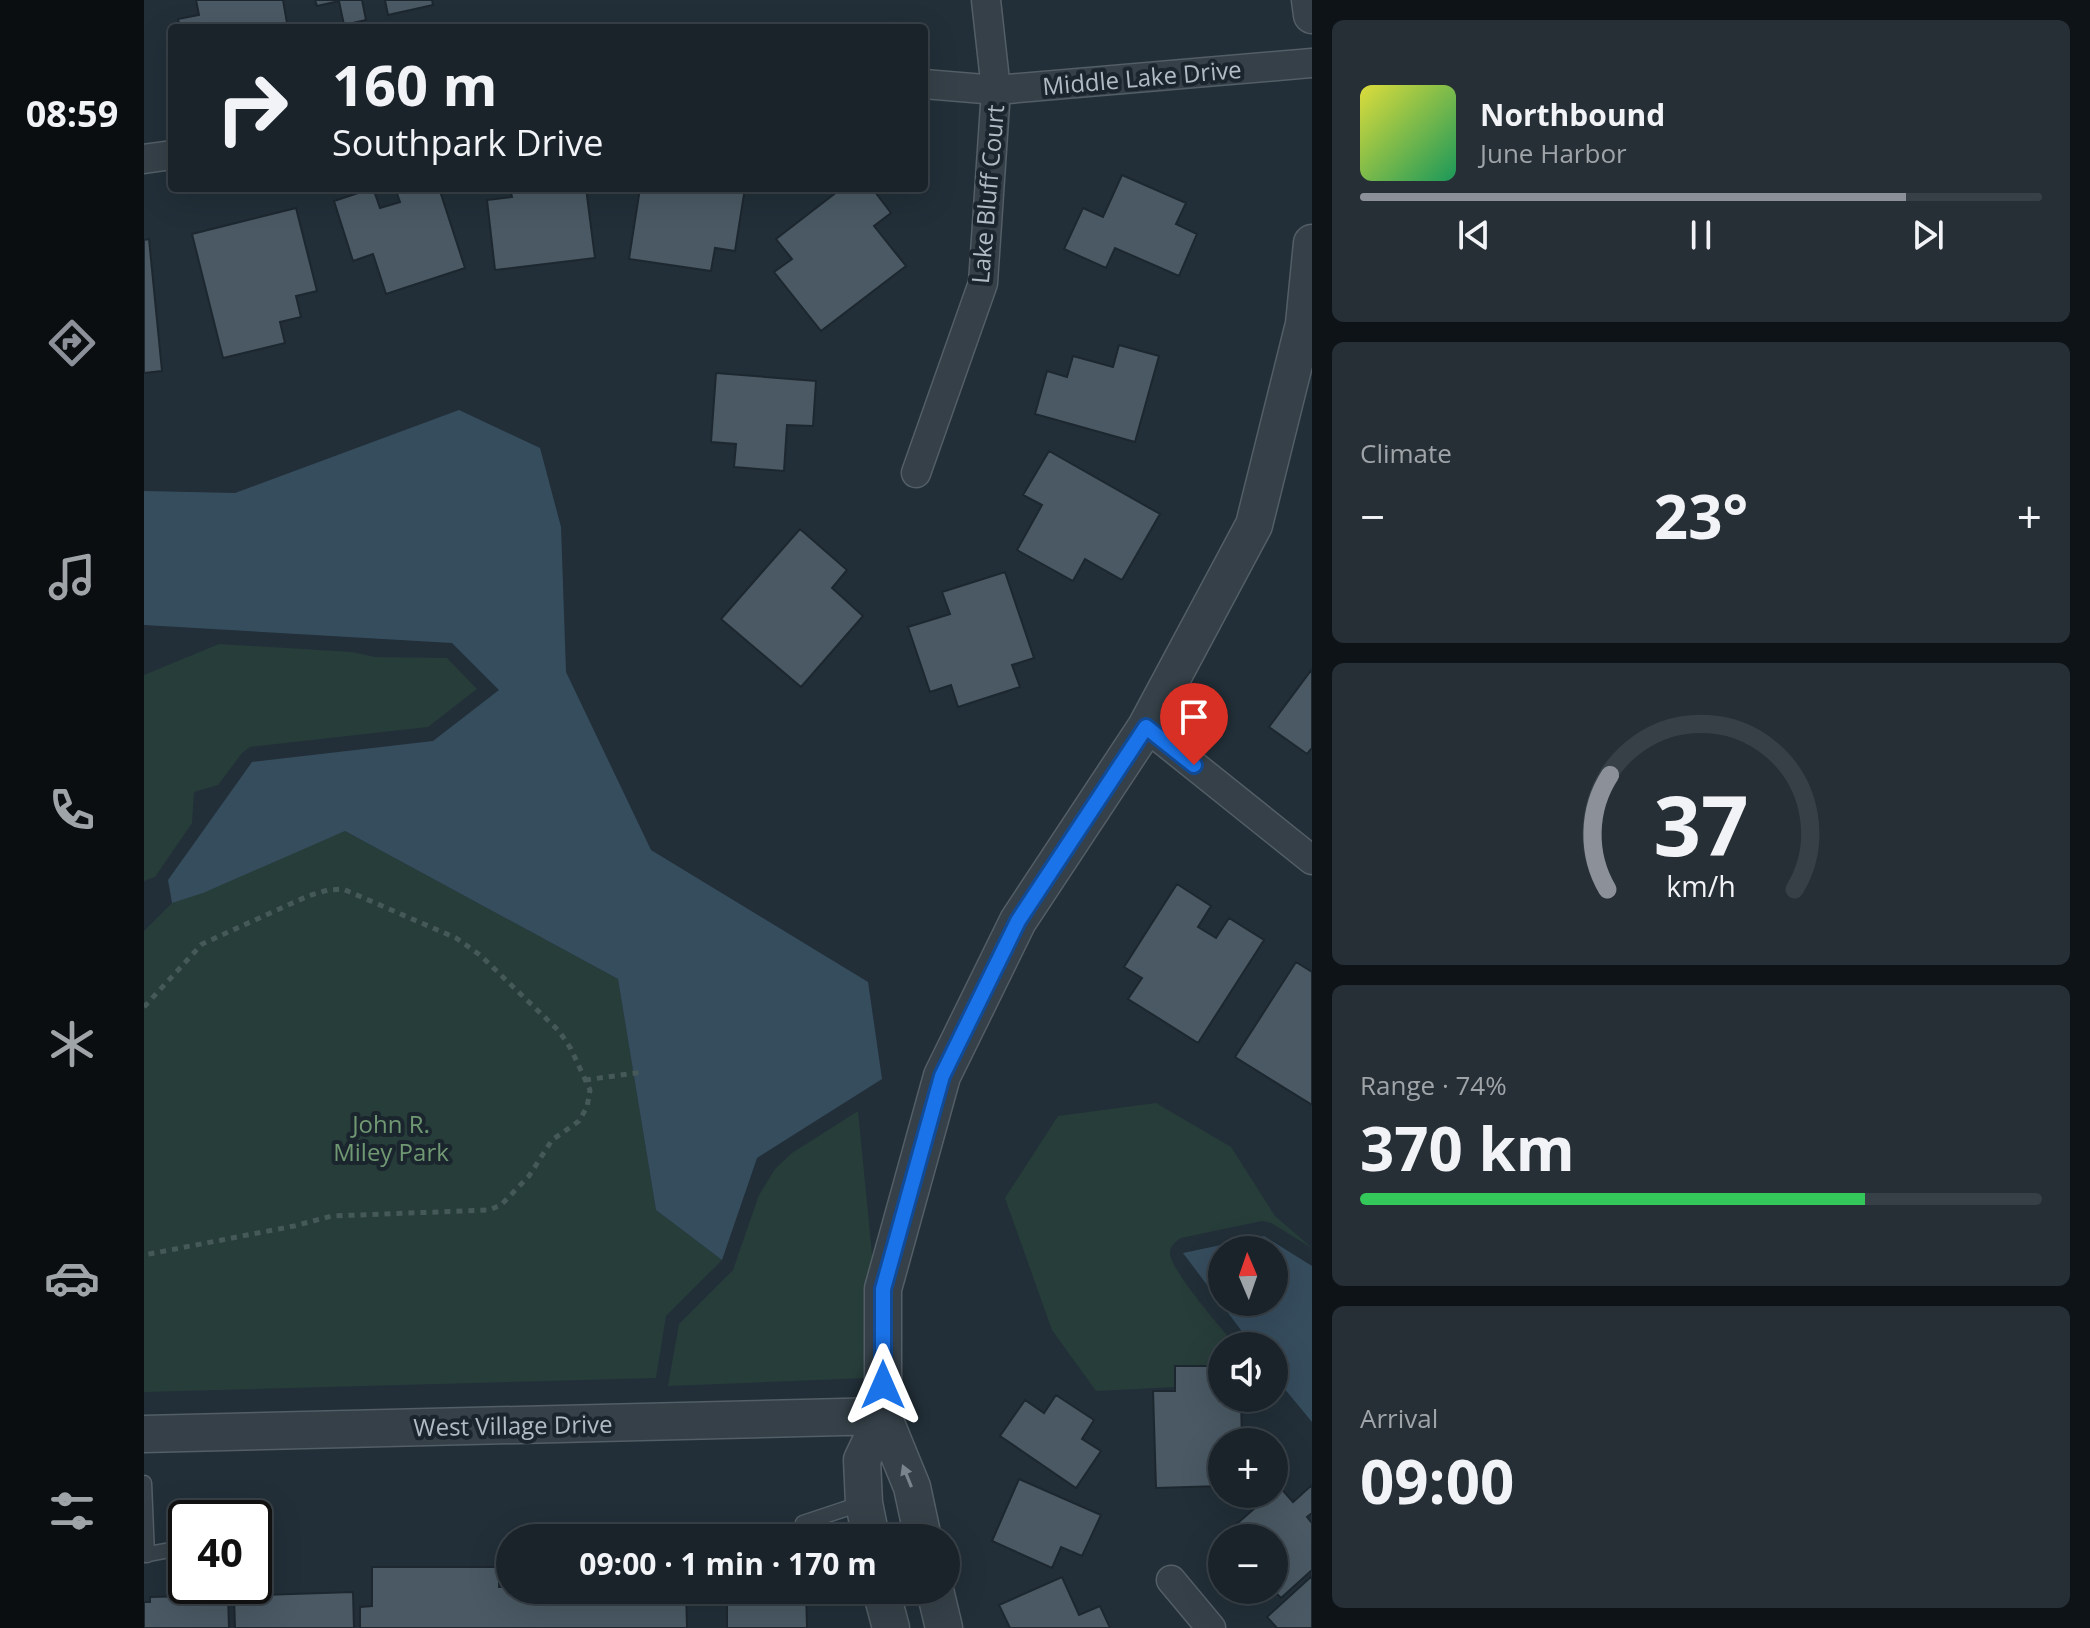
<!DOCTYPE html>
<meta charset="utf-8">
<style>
:root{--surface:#1a232a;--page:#272f36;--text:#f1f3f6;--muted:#9fa4a8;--line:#384047;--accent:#8c9099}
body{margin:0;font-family:"Open Sans",sans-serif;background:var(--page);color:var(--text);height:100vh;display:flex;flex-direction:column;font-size:30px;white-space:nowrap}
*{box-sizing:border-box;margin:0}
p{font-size:26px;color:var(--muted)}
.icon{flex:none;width:44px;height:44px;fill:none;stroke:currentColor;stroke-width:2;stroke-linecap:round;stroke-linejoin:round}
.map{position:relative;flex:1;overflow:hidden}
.sheet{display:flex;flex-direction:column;gap:20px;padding:20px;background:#0e1317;width:778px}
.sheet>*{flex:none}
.hud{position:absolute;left:24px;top:24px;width:760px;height:168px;border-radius:8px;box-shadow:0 8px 32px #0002,0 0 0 2px var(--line);background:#1a232a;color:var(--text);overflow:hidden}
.needle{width:52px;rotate:358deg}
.controls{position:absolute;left:1064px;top:1236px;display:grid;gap:16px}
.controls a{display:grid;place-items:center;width:80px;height:80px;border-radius:50%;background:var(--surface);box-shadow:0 8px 32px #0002,0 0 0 2px var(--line);font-size:40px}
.speed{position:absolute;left:24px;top:1500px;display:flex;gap:16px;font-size:40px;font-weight:700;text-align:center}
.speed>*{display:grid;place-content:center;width:104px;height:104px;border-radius:50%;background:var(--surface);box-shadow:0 8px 32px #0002,0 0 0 2px var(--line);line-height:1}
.speed .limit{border:4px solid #111;border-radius:12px;background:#fff;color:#111}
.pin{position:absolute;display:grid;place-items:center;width:68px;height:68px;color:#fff;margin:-82px -34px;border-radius:50% 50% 50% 0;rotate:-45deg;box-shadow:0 0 8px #0007}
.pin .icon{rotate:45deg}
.me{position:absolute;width:88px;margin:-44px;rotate:0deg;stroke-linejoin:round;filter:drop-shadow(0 0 6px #0008)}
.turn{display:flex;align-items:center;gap:28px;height:168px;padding:0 32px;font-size:36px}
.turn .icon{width:104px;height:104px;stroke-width:2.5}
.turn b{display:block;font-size:56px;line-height:68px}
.big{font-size:60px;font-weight:700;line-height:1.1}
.sheet .tile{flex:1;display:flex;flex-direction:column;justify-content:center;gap:12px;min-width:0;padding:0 28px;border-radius:12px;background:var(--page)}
.sheet .dial{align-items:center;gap:0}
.dial svg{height:208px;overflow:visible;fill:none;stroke:var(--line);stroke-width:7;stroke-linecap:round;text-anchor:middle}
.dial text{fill:var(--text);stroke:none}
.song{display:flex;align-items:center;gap:24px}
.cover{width:96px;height:96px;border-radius:12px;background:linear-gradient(135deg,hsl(60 70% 55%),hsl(150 70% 35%))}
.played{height:8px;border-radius:4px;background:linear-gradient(90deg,var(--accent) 80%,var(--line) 80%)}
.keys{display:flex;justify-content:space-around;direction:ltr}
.heat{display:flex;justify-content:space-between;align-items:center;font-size:44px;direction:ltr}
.charge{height:12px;border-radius:6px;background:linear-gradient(90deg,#34c759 74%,var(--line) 0)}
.trip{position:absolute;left:352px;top:1524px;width:464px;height:80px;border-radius:40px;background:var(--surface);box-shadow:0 8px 32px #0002,0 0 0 2px var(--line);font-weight:700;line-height:80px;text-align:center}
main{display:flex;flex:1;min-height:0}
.dock{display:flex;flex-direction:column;width:144px;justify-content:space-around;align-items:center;background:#0a0e11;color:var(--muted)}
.dock .icon{width:56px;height:56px}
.dock .active{color:var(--accent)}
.dock b{font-size:36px;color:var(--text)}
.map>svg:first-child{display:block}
</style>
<main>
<nav class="dock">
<b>08:59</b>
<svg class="icon active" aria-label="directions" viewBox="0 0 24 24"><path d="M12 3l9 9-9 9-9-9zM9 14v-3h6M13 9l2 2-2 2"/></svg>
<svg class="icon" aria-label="music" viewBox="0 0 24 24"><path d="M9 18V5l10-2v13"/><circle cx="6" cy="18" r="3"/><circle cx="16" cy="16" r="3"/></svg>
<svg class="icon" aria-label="phone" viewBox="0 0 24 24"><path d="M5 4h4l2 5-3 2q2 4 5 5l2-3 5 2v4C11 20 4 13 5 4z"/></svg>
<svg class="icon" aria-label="climate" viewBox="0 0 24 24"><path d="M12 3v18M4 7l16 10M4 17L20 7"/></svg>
<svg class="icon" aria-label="car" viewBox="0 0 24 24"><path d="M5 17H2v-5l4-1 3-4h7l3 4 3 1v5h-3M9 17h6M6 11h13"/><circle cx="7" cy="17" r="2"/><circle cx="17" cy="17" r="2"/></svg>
<svg class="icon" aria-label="filters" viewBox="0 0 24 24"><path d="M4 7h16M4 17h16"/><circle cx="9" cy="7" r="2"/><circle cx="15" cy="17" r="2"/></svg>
</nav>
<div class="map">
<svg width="1168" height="1628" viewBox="0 0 1168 1628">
<rect width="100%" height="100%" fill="#222f38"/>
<!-- green -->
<path fill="#273d3a" d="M75 644 208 652 231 657 303 658 333 689 284 727 106 747 98 753 74 785 50 792 48 823 11 877 0 881V675Z
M201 831 474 979 512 1210 578 1260 522 1316 512 1378 0 1392V931L28 903Z
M1012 1103 1087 1147 1131 1216 1168 1248 1127 1223 1118 1221 1037 1238C1031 1242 1026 1246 1026 1253 1026 1270 1079 1330 1092 1346H1078V1381L1050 1386 952 1391 908 1330 861 1198 914 1116Z
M714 1111 729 1264 723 1378 524 1386 535 1324 589 1270 615 1195 631 1169 648 1153Z"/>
<!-- water -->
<path fill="#364d5e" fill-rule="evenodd" d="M315 410 396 448 417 527 422 672 507 850 724 982 738 1079 613 1158 578 1260 512 1210 474 979 201 831 59 893 28 903 24 880 108 762 289 741 355 690 308 643 0 625V491L91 493Z
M1120 1236 1168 1266V1422L1130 1376V1346H1109L1039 1253ZM1078 1250H1130V1302H1078Z"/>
<!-- building -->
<path fill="#4a5964" stroke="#1d272f" stroke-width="2" d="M52 0H139L143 23 123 28H36L34 19 55 15Z
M171 0H218L222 20 200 25 195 1 173 6Z
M241 0H288L289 5 244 15Z
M978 175 1042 203 1032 224 1053 234 1035 276 971 248 962 268 920 249 939 208 959 217Z
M229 188 236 208 256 202 251 188H295L321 268 242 294 229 254 209 261 190 201Z
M366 188H442L451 258 351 270 343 200 368 197Z
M496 188H601L591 251 571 248 567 271 485 259Z
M698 188H728L747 213 730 226 762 266 677 331 630 272 648 259 632 239Z
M152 208 173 291 152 296 157 317 136 322 141 343 79 358 48 234Z
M5 239 18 371 0 373V240Z
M975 345 1015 356 991 442 891 414 903 371 923 377 929 356 969 367Z
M572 373 672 381 669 426 643 425 640 471 590 467 592 444 567 442Z
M905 451 1016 514 978 580 941 559 929 581 873 550 898 505 879 495Z
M656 529 703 570 688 588 719 616 657 687 577 619Z
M861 572 890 658 868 665 876 687 814 707 807 685 786 692 764 627 806 614 798 592Z
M1168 669V748L1163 754 1125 727Z
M1033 884 1067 906 1054 927 1072 938 1085 918 1120 940 1054 1043 984 999 998 978 980 967Z
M1152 962 1168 972V1105L1091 1057Z
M1031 1366H1078V1398H1097L1098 1442H1078L1077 1486 1012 1488 1009 1391H1031Z
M912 1395 950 1420 938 1439 957 1451 932 1488 856 1436 881 1400 900 1413Z
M875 1479 957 1515 938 1556 917 1547 908 1568 848 1541Z
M1168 1485V1513L1163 1517 1168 1523V1570L1137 1598 1129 1590 1130 1538H1082L1080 1535 1127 1494H1130L1135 1486 1149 1502Z
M228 1567H355V1587H366V1590H542L543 1628H216V1607L228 1606Z
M1168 1576V1628H1133L1123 1617Z
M918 1577 935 1615 956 1606 966 1628H866L855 1605Z
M583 1590H662L663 1628H583Z
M209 1592 210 1628H91L90 1596Z
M84 1595 85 1628H0V1602H6V1597Z"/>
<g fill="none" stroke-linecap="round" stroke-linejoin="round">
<!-- service casing -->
<g stroke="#535e66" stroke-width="17">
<path id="service" d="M0 1483 3 1555
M659 1523 719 1503
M0 1555 26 1550"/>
</g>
<!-- minor casing -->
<g stroke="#535e66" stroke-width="31">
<path id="minor" d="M780 84 852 90 1168 63
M0 159 28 155
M772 473 839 283 852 90 842 0
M1002 727 1168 860
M1027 1580 1067 1628"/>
</g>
<!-- tertiary casing -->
<g stroke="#535e66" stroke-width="39">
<path id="tertiary" d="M1166 0 1168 15
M0 1434 739 1416
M727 1538 720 1503 718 1460 739 1416
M779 1538 768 1487 739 1416V1289L798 1076 874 921 1002 727 1110 525 1160 324 1168 243
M737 1590 747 1628
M791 1590 800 1628"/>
</g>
<!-- path -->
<path stroke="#465959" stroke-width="5" stroke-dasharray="6 6" stroke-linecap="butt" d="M0 1007 58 944 164 896 184 890 199 889 312 938 336 955 415 1031 427 1049 446 1090 443 1107 435 1121 408 1140 385 1176 357 1205 345 1210 188 1216 150 1226 0 1255
M441 1080 499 1072"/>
<!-- service -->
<use href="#service" stroke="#354048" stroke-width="14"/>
<!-- minor -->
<use href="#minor" stroke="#354048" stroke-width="28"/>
<!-- tertiary -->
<use href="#tertiary" stroke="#354048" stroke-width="36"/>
</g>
<!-- one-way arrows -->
<defs><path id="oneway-solid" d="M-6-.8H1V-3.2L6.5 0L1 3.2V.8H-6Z" transform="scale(2)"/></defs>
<use fill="#79848d" href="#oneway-solid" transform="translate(763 1476) rotate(-112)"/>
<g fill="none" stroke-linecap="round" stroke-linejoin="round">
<!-- route casing -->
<g stroke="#114b97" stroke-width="20">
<path id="route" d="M739 1385V1289L798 1076 874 921 1002 727 1050 765"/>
</g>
<!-- route -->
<use href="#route" stroke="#1a73e8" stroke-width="14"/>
</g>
<g text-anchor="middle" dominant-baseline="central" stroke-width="8" stroke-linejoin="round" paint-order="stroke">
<!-- street labels -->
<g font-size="24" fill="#b0bbc5" stroke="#1b252d">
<text transform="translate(998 77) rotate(-5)">Middle Lake Drive</text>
<text transform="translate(843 194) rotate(-85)">Lake Bluff Court</text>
<text transform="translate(369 1425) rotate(-1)">West Village Drive</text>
</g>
<!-- park labels -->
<g font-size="24" fill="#709973" stroke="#1b252d">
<text x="247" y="1123">John R.<tspan x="247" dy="28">Miley Park</tspan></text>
</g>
</g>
</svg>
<div class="controls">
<a><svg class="needle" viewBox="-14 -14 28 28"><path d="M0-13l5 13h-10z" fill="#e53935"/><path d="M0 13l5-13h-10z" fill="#9fa4a8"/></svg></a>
<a><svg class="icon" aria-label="sound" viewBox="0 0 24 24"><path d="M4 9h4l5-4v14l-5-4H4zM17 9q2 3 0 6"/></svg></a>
<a>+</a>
<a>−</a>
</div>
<div class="speed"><div class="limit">40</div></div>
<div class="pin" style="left:1050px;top:765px;background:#d93025"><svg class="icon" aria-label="arrive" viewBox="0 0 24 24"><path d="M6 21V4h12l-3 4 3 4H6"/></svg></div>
<svg class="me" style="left:739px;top:1385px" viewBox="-20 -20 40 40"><path d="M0-17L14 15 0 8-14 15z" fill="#1a73e8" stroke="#fff" stroke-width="4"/></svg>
<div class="trip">09:00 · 1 min · 170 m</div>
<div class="hud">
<div class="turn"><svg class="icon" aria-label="right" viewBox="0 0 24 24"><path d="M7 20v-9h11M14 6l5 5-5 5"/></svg><div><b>160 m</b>Southpark Drive</div></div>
</div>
</div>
<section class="sheet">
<div class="tile">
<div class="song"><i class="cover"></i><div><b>Northbound</b><p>June Harbor</p></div></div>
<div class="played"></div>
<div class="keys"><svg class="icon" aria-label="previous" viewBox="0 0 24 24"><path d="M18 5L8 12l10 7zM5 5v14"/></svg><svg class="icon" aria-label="pause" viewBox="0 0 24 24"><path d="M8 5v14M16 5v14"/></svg><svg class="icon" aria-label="next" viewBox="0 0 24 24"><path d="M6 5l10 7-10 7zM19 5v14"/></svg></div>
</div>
<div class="tile"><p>Climate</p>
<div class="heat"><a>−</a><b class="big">23°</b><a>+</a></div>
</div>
<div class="tile dial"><svg viewBox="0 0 100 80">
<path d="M14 69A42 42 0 1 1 86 69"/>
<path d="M14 69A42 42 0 0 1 15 25" stroke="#8c9099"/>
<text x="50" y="56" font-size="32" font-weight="700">37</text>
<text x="50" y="72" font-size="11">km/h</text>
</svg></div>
<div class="tile"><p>Range · 74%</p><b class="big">370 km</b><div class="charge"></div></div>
<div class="tile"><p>Arrival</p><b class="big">09:00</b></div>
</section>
</main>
